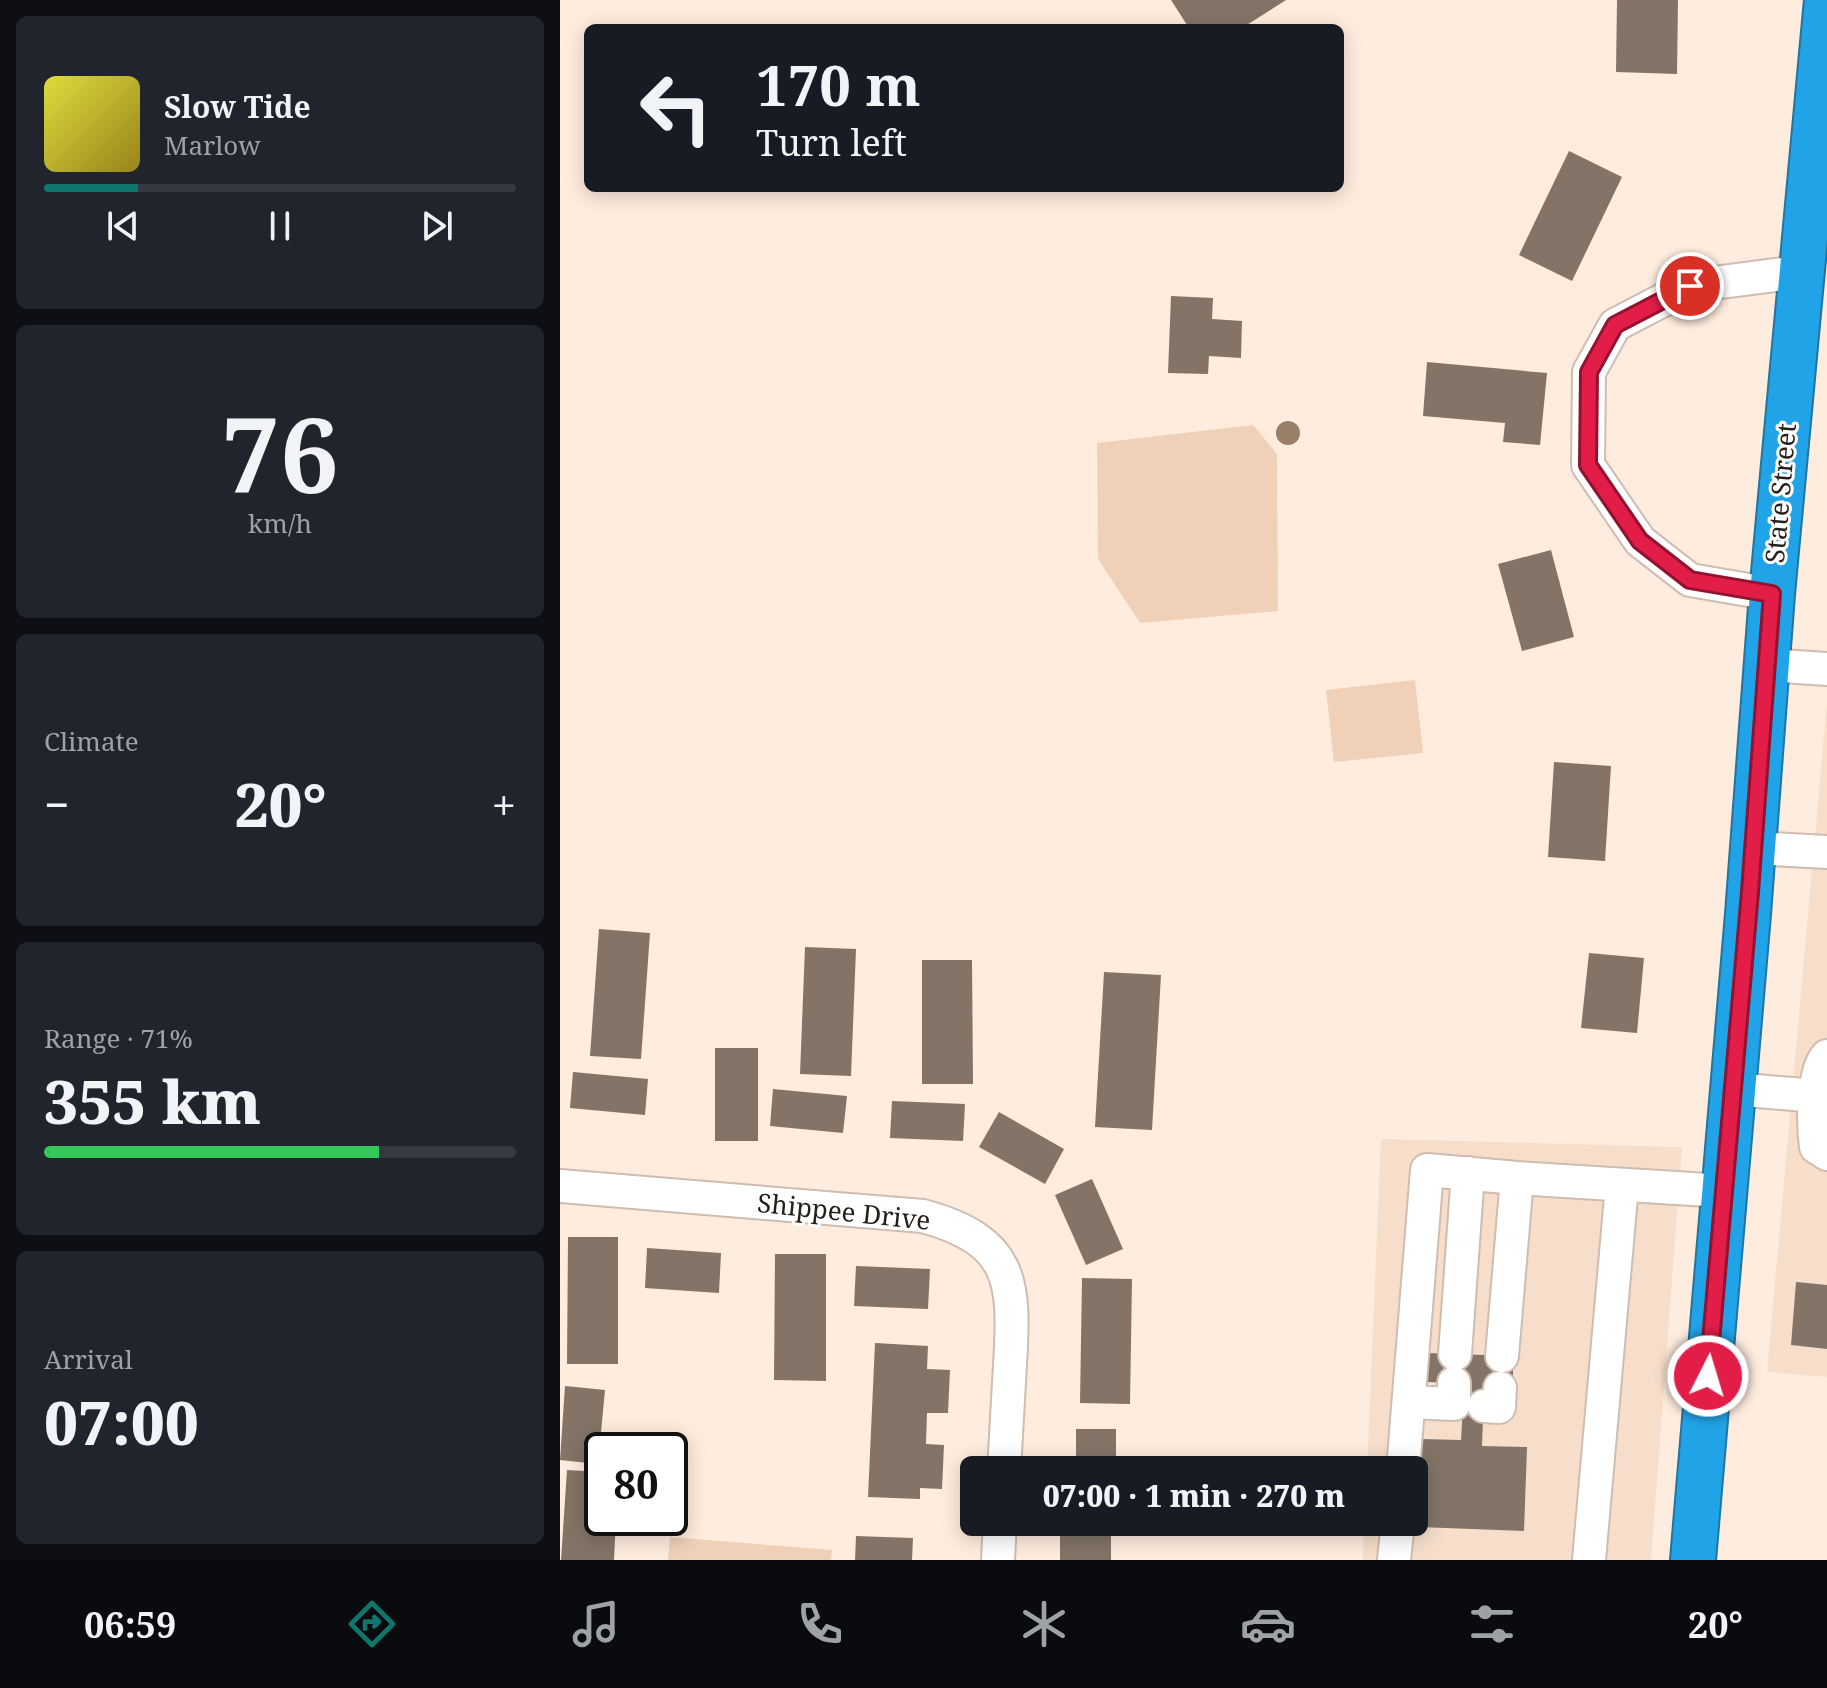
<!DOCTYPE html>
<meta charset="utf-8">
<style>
:root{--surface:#171b24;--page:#20242c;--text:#f1f3f6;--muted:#9ea1a6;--line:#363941;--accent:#0f766e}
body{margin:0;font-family:"Noto Serif",serif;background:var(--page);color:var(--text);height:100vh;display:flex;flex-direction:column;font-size:30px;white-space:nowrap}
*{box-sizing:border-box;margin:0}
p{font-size:26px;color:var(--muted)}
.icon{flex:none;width:44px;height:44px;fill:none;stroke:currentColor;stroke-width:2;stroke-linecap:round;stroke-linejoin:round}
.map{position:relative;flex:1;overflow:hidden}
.panel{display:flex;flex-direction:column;gap:16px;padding:16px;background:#0d0f14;width:560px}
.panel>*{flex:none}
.hud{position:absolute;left:24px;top:24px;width:760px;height:168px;border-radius:12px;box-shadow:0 4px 20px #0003;background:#171b24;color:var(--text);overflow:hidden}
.speed{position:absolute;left:24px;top:1432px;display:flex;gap:16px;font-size:40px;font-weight:700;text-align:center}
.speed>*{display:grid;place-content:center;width:104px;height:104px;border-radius:50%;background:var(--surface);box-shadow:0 4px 20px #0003;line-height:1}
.speed .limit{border:4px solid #111;border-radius:12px;background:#fff;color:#111}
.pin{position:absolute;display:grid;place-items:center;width:68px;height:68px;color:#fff;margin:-34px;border:4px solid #fff;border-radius:50%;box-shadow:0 2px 8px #0007}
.me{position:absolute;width:88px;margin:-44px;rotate:5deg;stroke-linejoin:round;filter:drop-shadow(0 0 6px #0008)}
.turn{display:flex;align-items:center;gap:28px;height:168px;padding:0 40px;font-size:36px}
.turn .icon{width:104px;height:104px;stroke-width:2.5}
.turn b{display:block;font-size:56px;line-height:68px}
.big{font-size:60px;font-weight:800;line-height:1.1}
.panel .tile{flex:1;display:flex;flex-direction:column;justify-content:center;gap:12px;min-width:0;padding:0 28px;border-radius:12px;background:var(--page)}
.panel .dial{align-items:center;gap:0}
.dial b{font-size:104px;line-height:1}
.song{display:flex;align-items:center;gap:24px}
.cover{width:96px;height:96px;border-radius:12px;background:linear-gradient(135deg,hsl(60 70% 55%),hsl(50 70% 35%))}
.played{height:8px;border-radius:4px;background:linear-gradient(90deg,var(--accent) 20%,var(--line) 20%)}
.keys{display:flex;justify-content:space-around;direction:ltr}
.heat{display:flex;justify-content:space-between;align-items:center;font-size:44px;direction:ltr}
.charge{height:12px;border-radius:6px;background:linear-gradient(90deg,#34c759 71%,var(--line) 0)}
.trip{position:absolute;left:400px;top:1456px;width:468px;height:80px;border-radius:12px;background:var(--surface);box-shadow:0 4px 20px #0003;font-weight:800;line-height:80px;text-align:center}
.dock{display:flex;height:128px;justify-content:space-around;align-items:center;background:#090b0e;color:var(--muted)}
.dock .icon{width:56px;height:56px}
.dock .current{color:var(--accent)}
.dock b{font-size:36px;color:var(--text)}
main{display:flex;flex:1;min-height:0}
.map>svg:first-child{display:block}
</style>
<main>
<section class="panel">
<div class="tile">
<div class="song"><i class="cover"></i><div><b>Slow Tide</b><p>Marlow</p></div></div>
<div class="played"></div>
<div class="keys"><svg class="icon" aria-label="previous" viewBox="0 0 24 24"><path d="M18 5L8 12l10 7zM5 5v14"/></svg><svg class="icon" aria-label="pause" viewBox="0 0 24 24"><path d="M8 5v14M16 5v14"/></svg><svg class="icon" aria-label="next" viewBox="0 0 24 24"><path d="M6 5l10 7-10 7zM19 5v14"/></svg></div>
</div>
<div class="tile dial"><b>76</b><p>km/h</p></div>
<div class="tile"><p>Climate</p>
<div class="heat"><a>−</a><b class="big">20°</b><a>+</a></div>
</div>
<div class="tile"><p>Range · 71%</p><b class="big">355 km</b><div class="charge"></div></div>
<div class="tile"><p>Arrival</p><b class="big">07:00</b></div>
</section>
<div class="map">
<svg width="1267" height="1560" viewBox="0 0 1267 1560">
<rect width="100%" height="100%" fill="#feecde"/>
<!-- built -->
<path fill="#f6decb" d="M1267 702V1377L1207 1372Z
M821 1139 1122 1147 1091 1560H803L804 1522H854V1470H807Z"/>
<!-- green -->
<path fill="#f0d0b7" d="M693 425 717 454 718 611 580 623 538 559 537 443Z
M855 680 863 753 774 762 766 690Z
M110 1537 272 1550 271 1560H108Z"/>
<!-- building -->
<path fill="#837467" d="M611 0H726L682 28H629Z
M1057 0H1118L1117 74 1056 72Z
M1009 151 1062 177 1012 281 959 255Z
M611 296 653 298 652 319 682 321 681 358 649 356 648 374 608 373Z
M867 362 987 373 980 445 943 442 945 423 863 416Z
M991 550 1014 637 962 651 938 564Z
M994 762 1051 766 1045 861 988 857Z
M39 929 90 933 81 1059 30 1056Z
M245 947 296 949 291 1076 240 1074Z
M1029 953 1084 958 1077 1033 1021 1028Z
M362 960H412L413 1084H362Z
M544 972 601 975 592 1130 535 1127Z
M155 1048H198V1141H155Z
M13 1072 88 1079 85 1115 10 1108Z
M213 1089 287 1096 283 1133 210 1126Z
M332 1101 405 1104 403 1141 330 1138Z
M439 1112 504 1149 485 1184 419 1147Z
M532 1179 563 1249 526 1265 495 1195Z
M8 1237H58V1364H7Z
M87 1248 161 1253 159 1293 85 1288Z
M215 1254H266V1381L214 1380Z
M296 1266 370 1269 368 1309 294 1306Z
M522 1278 572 1279 570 1404 520 1403Z
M1236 1282 1267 1285V1349L1231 1345Z
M315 1343 368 1346 367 1369 390 1370 388 1413H367L366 1444 384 1445 382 1489 360 1488V1499L308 1497Z
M867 1353 953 1356V1388L924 1387 922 1446 967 1447 964 1531 859 1527 862 1439 901 1440 903 1405V1383L866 1382Z
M5 1386 45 1390 38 1464 0 1460Z
M516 1429H556V1470H516Z
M7 1470 42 1472V1518H56L54 1560H1Z
M500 1522H551V1560H500Z
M296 1536 353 1538 352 1560H295Z"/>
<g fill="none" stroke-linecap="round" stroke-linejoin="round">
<!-- minor casing -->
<g stroke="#cebdb0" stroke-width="36">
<path id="minor" d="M1212 594 1130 580 1080 541 1028 465 1029 372 1055 325 1130 286 1239 272
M1207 665 1267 669
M1193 848 1267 852
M1267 1056C1252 1072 1253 1126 1256 1147L1267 1154
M1173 1089 1256 1096
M0 1186 363 1216C454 1241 455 1282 450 1365 448 1400 446 1435 444 1470
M895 1354 908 1173
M942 1356 957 1178
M849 1402 894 1404V1383
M924 1406 939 1407 940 1388
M843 1470 867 1170 957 1178 1164 1191
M438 1560 440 1522
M834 1560 838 1522
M1029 1560 1062 1185"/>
</g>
<!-- highway casing -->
<g stroke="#22759f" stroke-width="48">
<path id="highway" d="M1133 1560 1188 914 1212 594 1267 0"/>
</g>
<!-- minor -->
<use href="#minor" stroke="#fff" stroke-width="32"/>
<!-- highway -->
<use href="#highway" stroke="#21a3e7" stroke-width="44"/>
</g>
<!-- trees -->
<circle fill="#997f68" cx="728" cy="433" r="12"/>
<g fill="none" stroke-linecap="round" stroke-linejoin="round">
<!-- route casing -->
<g stroke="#92132f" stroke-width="20">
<path id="route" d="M1130 286 1055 325 1029 372 1028 465 1080 541 1130 580 1212 594 1190 892 1148 1376"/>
</g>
<!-- route -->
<use href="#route" stroke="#e11d48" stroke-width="14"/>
</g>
<g text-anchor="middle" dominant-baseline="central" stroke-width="6" stroke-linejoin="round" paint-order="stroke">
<!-- street labels -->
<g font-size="26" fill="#251f1a" stroke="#fff">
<text transform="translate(1220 493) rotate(-85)">State Street</text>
<text transform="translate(284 1211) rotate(6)">Shippee Drive</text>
</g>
</g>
</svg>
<div class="speed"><div class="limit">80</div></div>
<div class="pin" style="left:1130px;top:286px;background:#d93025"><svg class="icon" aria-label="arrive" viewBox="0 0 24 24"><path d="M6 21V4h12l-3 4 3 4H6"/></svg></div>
<svg class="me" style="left:1148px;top:1376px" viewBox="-20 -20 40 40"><circle r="17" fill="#e11d48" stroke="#fff" stroke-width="3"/><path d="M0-11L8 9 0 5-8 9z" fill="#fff"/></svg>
<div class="trip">07:00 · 1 min · 270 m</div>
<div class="hud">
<div class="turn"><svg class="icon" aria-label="left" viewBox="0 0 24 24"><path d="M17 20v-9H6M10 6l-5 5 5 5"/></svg><div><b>170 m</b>Turn left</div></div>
</div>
</div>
</main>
<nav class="dock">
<b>06:59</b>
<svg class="icon current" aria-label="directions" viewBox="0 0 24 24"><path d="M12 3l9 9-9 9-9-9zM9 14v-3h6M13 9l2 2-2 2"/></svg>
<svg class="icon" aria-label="music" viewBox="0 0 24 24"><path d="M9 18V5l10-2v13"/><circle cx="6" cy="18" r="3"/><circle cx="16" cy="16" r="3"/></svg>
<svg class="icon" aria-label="phone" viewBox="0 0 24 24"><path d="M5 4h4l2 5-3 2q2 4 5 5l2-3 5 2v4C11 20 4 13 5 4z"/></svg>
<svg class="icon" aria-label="climate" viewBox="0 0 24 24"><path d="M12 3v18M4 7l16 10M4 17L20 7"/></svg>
<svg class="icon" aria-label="car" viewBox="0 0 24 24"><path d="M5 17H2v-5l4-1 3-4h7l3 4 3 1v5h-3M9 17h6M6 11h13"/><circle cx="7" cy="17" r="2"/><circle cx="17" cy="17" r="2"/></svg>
<svg class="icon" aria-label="filters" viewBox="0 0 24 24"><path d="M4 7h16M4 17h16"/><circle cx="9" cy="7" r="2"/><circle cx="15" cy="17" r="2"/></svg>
<b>20°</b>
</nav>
